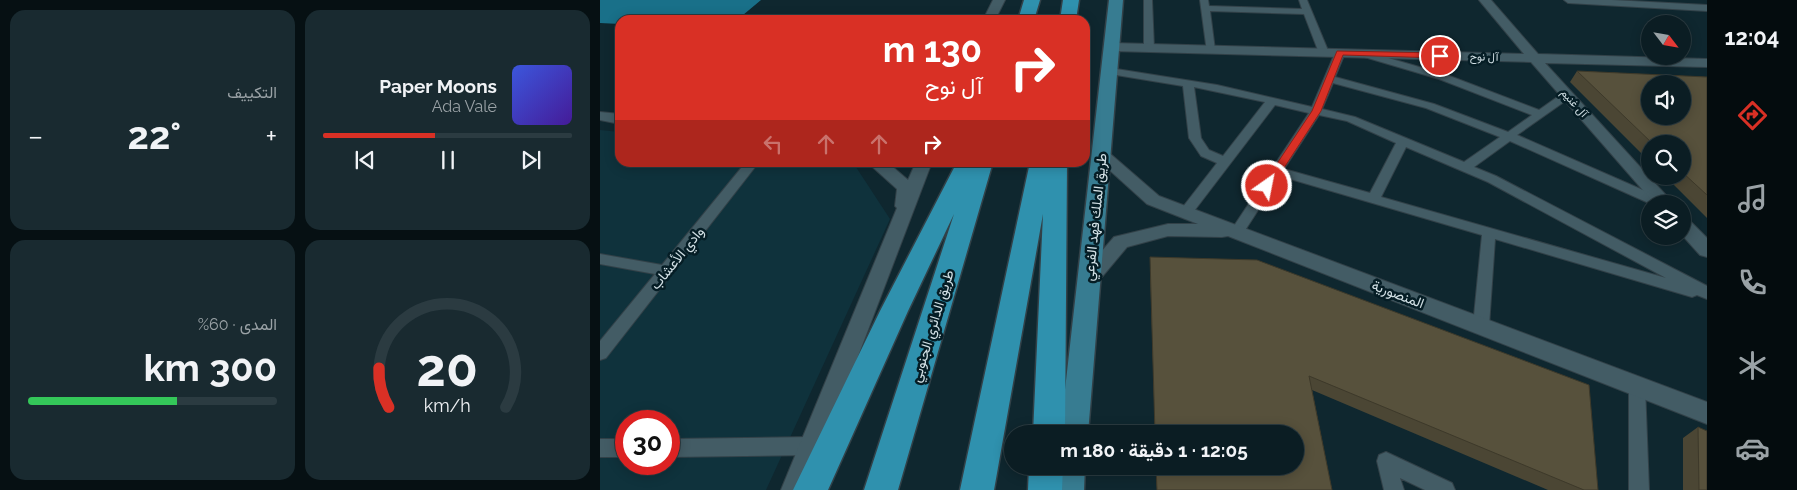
<!DOCTYPE html>
<html lang="ar">
<meta charset="utf-8">
<style>
:root{--surface:#0b1d23;--page:#192a30;--text:#f1f3f6;--muted:#9aa2a6;--line:#2b3b41;--accent:#d93025}
body{margin:0;font-family:Raleway,Vazirmatn,sans-serif;background:var(--page);color:var(--text);direction:rtl;height:100vh;display:flex;flex-direction:column;font-size:19px;white-space:nowrap}
*{box-sizing:border-box;margin:0}
p{font-size:16px;color:var(--muted)}
.icon{flex:none;width:28px;height:28px;fill:none;stroke:currentColor;stroke-width:2;stroke-linecap:round;stroke-linejoin:round}
.map{position:relative;flex:1;overflow:hidden;direction:ltr}
.drawer{display:flex;flex-direction:column;gap:10px;padding:10px;background:#061013;width:600px}
.drawer>*{flex:none}
.top-card{position:absolute;left:15px;top:15px;width:475px;height:152px;border-radius:15px;box-shadow:0 2px 12px #0003,0 0 0 1px var(--line);direction:rtl;background:#d93025;color:#fff;overflow:hidden}
.needle{width:32px;rotate:121deg}
.tools{position:absolute;left:1041px;top:15px;display:grid;gap:10px}
.tools a{display:grid;place-items:center;width:50px;height:50px;border-radius:50%;background:var(--surface);box-shadow:0 2px 12px #0003,0 0 0 1px var(--line);font-size:25px}
.speed{position:absolute;left:15px;top:410px;display:flex;gap:10px;font-size:25px;font-weight:700;text-align:center}
.speed>*{display:grid;place-content:center;width:65px;height:65px;border-radius:50%;background:var(--surface);box-shadow:0 2px 12px #0003,0 0 0 1px var(--line);line-height:1}
.speed .limit{border:8px solid #d22;background:#fff;color:#111}
.pin{position:absolute;display:grid;place-items:center;width:42px;height:42px;color:#fff;margin:-21px;border:2px solid #fff;border-radius:50%;box-shadow:0 1px 5px #0007}
.me{position:absolute;width:55px;margin:-28px;rotate:33deg;stroke-linejoin:round;filter:drop-shadow(0 0 4px #0008)}
.turn{display:flex;align-items:center;gap:18px;height:105px;padding:0 25px;font-size:22px}
.turn .icon{width:65px;height:65px;stroke-width:2.5}
.turn b{display:block;font-size:35px;line-height:42px}
.lanes{display:flex;align-items:center;height:48px;padding:0 25px;background:#0003;justify-content:center;gap:25px;direction:ltr}
.lanes .off{opacity:.35}
.big{font-size:38px;font-weight:700;line-height:1.1}
.drawer .tile{flex:1;display:flex;flex-direction:column;justify-content:center;gap:8px;min-width:0;padding:0 18px;border-radius:15px;background:var(--page)}
.drawer .dial{align-items:center;gap:0}
.dial svg{height:130px;overflow:visible;fill:none;stroke:var(--line);stroke-width:7;stroke-linecap:round;text-anchor:middle}
.dial text{fill:var(--text);stroke:none}
.song{display:flex;align-items:center;gap:15px}
.cover{width:60px;height:60px;border-radius:8px;background:linear-gradient(135deg,hsl(230 70% 55%),hsl(260 70% 35%))}
.played{height:5px;border-radius:2px;background:linear-gradient(90deg,var(--accent) 45%,var(--line) 45%)}
.keys{display:flex;justify-content:space-around;direction:ltr}
.heat{display:flex;justify-content:space-between;align-items:center;font-size:28px;direction:ltr}
.charge{height:8px;border-radius:4px;background:linear-gradient(90deg,#34c759 60%,var(--line) 0)}
.drawer .tiles{flex:1;display:grid;gap:10px;grid-template-columns:repeat(2,1fr)}
.trip{position:absolute;left:404px;top:425px;width:300px;height:50px;border-radius:25px;background:var(--surface);box-shadow:0 2px 12px #0003,0 0 0 1px var(--line);font-weight:700;line-height:50px;text-align:center;direction:rtl}
main{display:flex;flex:1;min-height:0}
.menu{display:flex;flex-direction:column;width:90px;justify-content:space-around;align-items:center;background:#040c0e;color:var(--muted)}
.menu .icon{width:35px;height:35px}
.menu .on{color:var(--accent)}
.menu b{font-size:22px;color:var(--text)}
.map>svg:first-child{display:block}
</style>
<main>
<nav class="menu">
<b>12:04</b>
<svg class="icon on" aria-label="directions" viewBox="0 0 24 24"><path d="M12 3l9 9-9 9-9-9zM9 14v-3h6M13 9l2 2-2 2"/></svg>
<svg class="icon" aria-label="music" viewBox="0 0 24 24"><path d="M9 18V5l10-2v13"/><circle cx="6" cy="18" r="3"/><circle cx="16" cy="16" r="3"/></svg>
<svg class="icon" aria-label="phone" viewBox="0 0 24 24"><path d="M5 4h4l2 5-3 2q2 4 5 5l2-3 5 2v4C11 20 4 13 5 4z"/></svg>
<svg class="icon" aria-label="climate" viewBox="0 0 24 24"><path d="M12 3v18M4 7l16 10M4 17L20 7"/></svg>
<svg class="icon" aria-label="car" viewBox="0 0 24 24"><path d="M5 17H2v-5l4-1 3-4h7l3 4 3 1v5h-3M9 17h6M6 11h13"/><circle cx="7" cy="17" r="2"/><circle cx="17" cy="17" r="2"/></svg>
</nav>
<div class="map">
<svg width="1107" height="490" viewBox="0 0 1107 490">
<rect width="100%" height="100%" fill="#0f272f"/>
<!-- built -->
<path fill="#0f323c" fill-rule="evenodd" d="M0 130 20 132V162H227L256 167 290 219 166 490H0ZM26 421H69V464H26Z"/>
<!-- water -->
<path fill="#197089" d="M0 0H161L137 20H20V24L0 23Z"/>
<g fill="none" stroke-linecap="round" stroke-linejoin="round">
<!-- street casing -->
<g stroke="#324148" stroke-width="2">
<path id="street" d="M544 0H552L554 48 549 51 544 48Z
M600 0H608L609 6 702 9 699 0H707L729 53 724 56 719 53 704 14 610 11 615 50 613 52H607Z
M964 0H1012L1107 5V11L968 3Z
M740 50 745 53 735 77 834 104 908 132 932 115 839 79 761 56 759 54 764 51 847 75 939 110 963 93H971L972 95 971 97 917 135 1068 201 1069 204H1051L910 141 874 167 896 176 1107 286V299L1097 295 1092 297 895 239 889 326 886 330 881 332 876 330 873 326 882 235 680 176 642 235H632L630 232 632 229 709 113 675 105 591 215H581L579 212 617 163 601 156 589 138 583 86 510 74 505 71 510 68 617 85 712 107 735 53ZM733 83 826 108 900 137 864 162 755 117 722 109ZM594 87 665 102 623 156 609 150 601 138ZM719 115 747 121 796 143 770 193 684 169ZM806 147 888 182 1066 278 781 197Z
M146 162H159L6 358 0 360V341L55 274 0 264V254L62 265Z
M1037 379 1043 381 1045 386 1049 490H1029V386L1031 381Z
M211 437 217 440 220 446 217 452 211 455 69 457V439Z
M0 439H26V457H0Z
M786 452 852 483 855 490H825L800 478 804 490H784L777 461 779 455Z"/>
</g>
<!-- secondary casing -->
<g stroke="#324148" stroke-width="2">
<path id="secondary" d="M393 0H405L395 20H383Z
M879 0H891L938 54 1107 59V67L945 63 1074 204H1055L931 62 512 51 506 47 512 43 924 54Z
M0 112 20 114V124L0 120Z
M501 149 507 151 559 196 1107 402V424L628 236 622 237 568 236 527 247 496 284 489 286 482 284 479 279 482 274 514 237 568 224H598L547 204 495 157 493 154 495 151Z
M267 162H287L308 180 316 162H332L207 490H181L297 208 295 206 297 189Z
M1082 217 1088 219 1107 238V257L1100 255 1082 235Z"/>
</g>
<!-- primary casing -->
<g stroke="#324148" stroke-width="3">
<path id="primary" d="M509 0H523L488 434H460Z
M457 466H485L484 490H454Z"/>
</g>
<!-- highway casing -->
<g stroke="#324148" stroke-width="3">
<path id="highway" d="M424 0H440L434 20H418Z
M463 0H479L476 20H460Z
M357 162H393L298 490H264L354 214 308 311 228 490H193L280 311Z
M430 162H467L465 434H433L443 214 394 490H360Z
M429 466H463L462 490H428Z"/>
</g>
<!-- street -->
<use href="#street" fill="#435c65" fill-rule="evenodd"/>
<!-- secondary -->
<use href="#secondary" fill="#435c65" fill-rule="evenodd"/>
<!-- primary -->
<use href="#primary" fill="#377c91" fill-rule="evenodd"/>
<!-- highway -->
<use href="#highway" fill="#2f91ae" fill-rule="evenodd"/>
</g>
<!-- wall -->
<path fill="#4b4634" d="M977 71 1107 77V218L1065 176H1082V144H1050V162L970 82Z
M550 269 998 490H948L712 390 732 490H557L556 466H695V434H555Z
M1098 427 1107 490H1083V438Z"/>
<!-- building -->
<path fill="#57513c" stroke="#3d392a" fill-rule="evenodd" d="M977 71 1107 77V195L1082 172V144H1053ZM1050 84H1082V116H1050Z
M550 257 657 260 989 385 998 490H984L709 376 732 490H557L556 466H695V434H555Z
M1098 427 1107 431V490H1099Z"/>
<!-- route -->
<path fill="#d93025" stroke="#8d1f18" d="M737 51 840 53 844 56 840 58 743 55 721 111 671 188H663L662 186 712 111Z"/>
<g text-anchor="middle" dominant-baseline="central" stroke-width="5" stroke-linejoin="round" paint-order="stroke">
<!-- far-street labels -->
<g font-size="11" fill="#d2e0e5" stroke="#051d25">
<text transform="translate(884 57) rotate(1)">آل نوح</text>
<text transform="translate(974 103) rotate(48)">آل غنيم</text>
</g>
<!-- street labels -->
<g font-size="14" fill="#d2e0e5" stroke="#051d25">
<text transform="translate(495 217) rotate(-84)">طريق الملك فهد الفرعي</text>
<text transform="translate(77 258) rotate(-51)">وادي الأعشاب</text>
<text transform="translate(798 294) rotate(21)">المنصورية</text>
<text transform="translate(332 326) rotate(-73)">طريق الدائري الجنوبي</text>
</g>
</g>
</svg>
<div class="tools">
<a><svg class="needle" viewBox="-14 -14 28 28"><path d="M0-13l5 13h-10z" fill="#e53935"/><path d="M0 13l5-13h-10z" fill="#9aa2a6"/></svg></a>
<a><svg class="icon" aria-label="sound" viewBox="0 0 24 24"><path d="M4 9h4l5-4v14l-5-4H4zM17 9q2 3 0 6"/></svg></a>
<a><svg class="icon" aria-label="search" viewBox="0 0 24 24"><circle cx="10" cy="10" r="6"/><path d="M15 15l6 6"/></svg></a>
<a><svg class="icon" aria-label="layers" viewBox="0 0 24 24"><path d="M12 4l9 5-9 5-9-5zM3 14l9 5 9-5"/></svg></a>
</div>
<div class="speed"><div class="limit">30</div></div>
<div class="pin" style="left:840px;top:56px;background:#d93025"><svg class="icon" aria-label="arrive" viewBox="0 0 24 24"><path d="M6 21V4h12l-3 4 3 4H6"/></svg></div>
<svg class="me" style="left:667px;top:186px" viewBox="-20 -20 40 40"><circle r="17" fill="#d93025" stroke="#fff" stroke-width="3"/><path d="M0-11L8 9 0 5-8 9z" fill="#fff"/></svg>
<div class="trip">12:05 · 1 دقيقة · 180 m</div>
<div class="top-card">
<div class="turn"><svg class="icon" aria-label="right" viewBox="0 0 24 24"><path d="M7 20v-9h11M14 6l5 5-5 5"/></svg><div><b>130 m</b>آل نوح</div></div>
<div class="lanes"><svg class="icon off" aria-label="left" viewBox="0 0 24 24"><path d="M17 20v-9H6M10 6l-5 5 5 5"/></svg><svg class="icon off" aria-label="ahead" viewBox="0 0 24 24"><path d="M12 20V5M6 11l6-6 6 6"/></svg><svg class="icon off" aria-label="ahead" viewBox="0 0 24 24"><path d="M12 20V5M6 11l6-6 6 6"/></svg><svg class="icon" aria-label="right" viewBox="0 0 24 24"><path d="M7 20v-9h11M14 6l5 5-5 5"/></svg></div>
</div>
</div>
<section class="drawer">
<div class="tiles">
<div class="tile">
<div class="song"><i class="cover"></i><div><b>Paper Moons</b><p>Ada Vale</p></div></div>
<div class="played"></div>
<div class="keys"><svg class="icon" aria-label="previous" viewBox="0 0 24 24"><path d="M18 5L8 12l10 7zM5 5v14"/></svg><svg class="icon" aria-label="pause" viewBox="0 0 24 24"><path d="M8 5v14M16 5v14"/></svg><svg class="icon" aria-label="next" viewBox="0 0 24 24"><path d="M6 5l10 7-10 7zM19 5v14"/></svg></div>
</div>
<div class="tile"><p>التكييف</p>
<div class="heat"><a>−</a><b class="big">22°</b><a>+</a></div>
</div>
<div class="tile dial"><svg viewBox="0 0 100 80">
<path d="M14 69A42 42 0 1 1 86 69"/>
<path d="M14 69A42 42 0 0 1 8 45" stroke="#d93025"/>
<text x="50" y="56" font-size="32" font-weight="700">20</text>
<text x="50" y="72" font-size="11">km/h</text>
</svg></div>
<div class="tile"><p>المدى · 60%</p><b class="big">300 km</b><div class="charge"></div></div>
</div>
</section>
</main>
